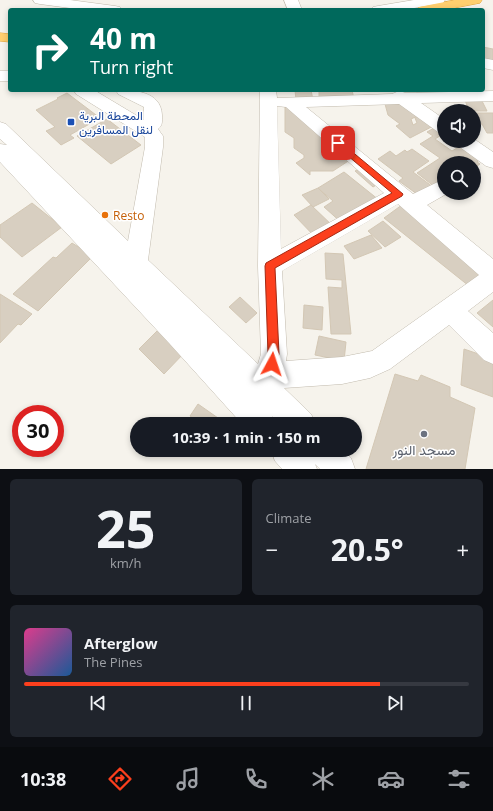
<!DOCTYPE html>
<meta charset="utf-8">
<style>
:root{--surface:#171b24;--page:#20242c;--text:#f1f3f6;--muted:#9ea1a6;--line:#363941;--accent:#fc3f1d}
body{margin:0;font-family:"Open Sans",Vazirmatn,sans-serif;background:var(--page);color:var(--text);height:100vh;display:flex;flex-direction:column;font-size:15px;white-space:nowrap}
*{box-sizing:border-box;margin:0}
p{font-size:13px;color:var(--muted)}
.icon{flex:none;width:22px;height:22px;fill:none;stroke:currentColor;stroke-width:2;stroke-linecap:round;stroke-linejoin:round}
.map{position:relative;height:469px;overflow:hidden}
.drawer{display:flex;flex-direction:column;gap:10px;padding:10px;background:#0d0f14;flex:1}
.drawer>*{flex:none}
.hud{position:absolute;left:8px;top:8px;width:477px;height:84px;border-radius:4px;box-shadow:0 2px 6px #0003;background:#00695c;color:#fff;overflow:hidden}
.controls{position:absolute;left:437px;top:104px;display:grid;gap:8px}
.controls a{display:grid;place-items:center;width:44px;height:44px;border-radius:50%;background:var(--surface);box-shadow:0 2px 6px #0003;font-size:20px}
.speed{position:absolute;left:12px;top:405px;display:flex;gap:8px;font-size:20px;font-weight:700;text-align:center}
.speed>*{display:grid;place-content:center;width:52px;height:52px;border-radius:50%;background:var(--surface);box-shadow:0 2px 6px #0003;line-height:1}
.speed .limit{border:6px solid #d22;background:#fff;color:#111}
.pin{position:absolute;display:grid;place-items:center;width:34px;height:34px;color:#fff;margin:-17px;border-radius:8px;box-shadow:0 2px 6px #0006}
.me{position:absolute;width:44px;margin:-22px;rotate:5deg;stroke-linejoin:round;filter:drop-shadow(0 0 3px #0008)}
.turn{display:flex;align-items:center;gap:14px;height:84px;padding:0 16px;font-size:18px}
.turn .icon{width:52px;height:52px;stroke-width:2.5}
.turn b{display:block;font-size:28px;line-height:34px}
.big{font-size:30px;font-weight:700;line-height:1.1}
.drawer .widget{flex:1;display:flex;flex-direction:column;justify-content:center;gap:6px;min-width:0;padding:0 14px;border-radius:6px;background:var(--page)}
.drawer .dial{align-items:center;gap:0}
.dial b{font-size:52px;line-height:1}
.song{display:flex;align-items:center;gap:12px}
.cover{width:48px;height:48px;border-radius:6px;background:linear-gradient(135deg,hsl(330 70% 55%),hsl(210 70% 35%))}
.played{height:4px;border-radius:2px;background:linear-gradient(90deg,var(--accent) 80%,var(--line) 80%)}
.keys{display:flex;justify-content:space-around;direction:ltr}
.heat{display:flex;justify-content:space-between;align-items:center;font-size:22px;direction:ltr}
.drawer .tiles{flex:1;display:grid;gap:10px;grid-template-columns:1fr 1fr}
.widget:last-child{grid-column:span 2}
.trip{position:absolute;left:130px;top:417px;width:232px;height:40px;border-radius:20px;background:var(--surface);box-shadow:0 2px 6px #0003;font-weight:700;line-height:40px;text-align:center}
.tabs{display:flex;height:64px;justify-content:space-around;align-items:center;background:#090b0e;color:var(--muted)}
.tabs .icon{width:28px;height:28px}
.tabs .active{color:var(--accent)}
.tabs b{font-size:18px;color:var(--text)}
.map>svg:first-child{display:block}
</style>
<div class="map">
<svg width="493" height="469" viewBox="0 0 493 469">
<rect width="100%" height="100%" fill="#f6f3ec"/>
<!-- building -->
<path fill="#d8cfc1" stroke="#d3c7b4" d="M483 47 493 49V60L483 58Z
M295 90H311L313 100H296Z
M319 90H352L354 99 319 98Z
M416 90H481L483 94 418 95Z
M67 93 100 118 70 135 74 138 61 145 46 131 55 127 36 110 58 99 57 98Z
M465 100 482 101 487 111H469Z
M385 104H409L420 115 411 119 413 125 417 123 415 118 425 113 439 123 410 138 396 126 400 124 388 115Z
M285 107H292L359 154 333 171H310V175L296 163 304 158V155L294 148V138L285 132Z
M474 113H493V133H487L482 124H474Z
M107 119 141 145 111 164 77 136Z
M434 128 443 134 435 139 452 151 462 145 482 158 477 162 480 164 474 168V163H444V188L440 191 417 173 440 158 420 144 433 136 427 132Z
M412 149 429 161 413 172 441 193 428 202 399 181 403 178 378 159 390 151 396 156 405 150 407 152Z
M367 165 385 180 373 187 355 171Z
M344 172 379 200 343 224 324 207 333 201 318 188Z
M318 188 329 199 313 207 302 195Z
M406 202 493 271V282L469 286 384 218Z
M32 203 62 227 22 257 0 237V225Z
M311 205 336 229 318 240 294 215Z
M383 221 401 237 385 247 368 231Z
M371 235 382 248 354 259 344 246Z
M72 243 93 256 38 311 13 294 53 257 56 258Z
M325 253 343 254 351 334H331L328 287 342 288V280L326 279Z
M0 294 32 314 21 325 18 324 0 343Z
M240 297 257 313 246 323 229 307Z
M493 300V327L477 313Z
M304 305 323 307 322 330 303 328Z
M160 328 186 351 164 374 139 349Z
M319 336 346 342 344 361 315 355Z
M464 349 493 359V397L461 385Z
M395 374 418 381 421 375 450 387V397L475 408 465 469H366Z
M198 404 218 418 214 424H202L190 416Z"/>
<g fill="none" stroke-linecap="round" stroke-linejoin="round">
<!-- minor casing -->
<g stroke="#c2bbae" stroke-width="1">
<path id="minor" d="M33 0H70L115 6 120 7 122 10H85L40 4 35 3Z
M284 0H298L302 10H288Z
M414 0H445L443 3 438 4 402 10H371L373 7 378 6Z
M483 58 493 60V70L483 68Z
M0 71H10V81H0Z
M74 90H94L144 120V107L118 94 116 90C134 90 161 91 162 115 162 121 163 125 158 129L163 136V147L148 260 258 364 261 354 258 266 260 90H276L277 98 392 94 399 91 406 93 493 91V101L421 103 444 119V134L438 132 399 104 306 107 413 194 444 179V193H448L427 205 493 259V292L468 311 493 333V364L484 360 449 325 390 369 370 378 342 384 284 388 311 414 316 424H280L272 416 276 424H242L169 343 0 162V144L7 145 0 139V122L6 124 128 241 145 147V137L76 94ZM277 106 286 107 384 193 281 249ZM398 204 479 275 372 351 342 357 286 361 287 354 282 271Z
M474 139 493 152V168L486 166 457 145 455 141H474Z
M271 450H306L310 455 308 450H343L351 458 355 469H320L315 464 317 469H282L275 461Z"/>
</g>
<!-- highway casing -->
<g stroke="#e0a43c" stroke-width="1">
<path id="highway" d="M455 0H482L480 3 444 10H417L419 7Z
M0 33 10 34V42L0 41Z"/>
</g>
<!-- minor -->
<use href="#minor" fill="#fff" fill-rule="evenodd"/>
<!-- highway -->
<use href="#highway" fill="#ffcf6e" fill-rule="evenodd"/>
</g>
<!-- route -->
<path fill="#fc3f1d" stroke="#a42913" d="M338 140 403 194 402 196 275 268 279 354 275 368 272 370 268 368 266 364 268 354 265 266 266 263 392 193 335 145V141Z"/>
<!-- markers -->
<rect fill="#1a4fb4" stroke="#fff" stroke-width="1.5" x="67" y="118" width="8" height="8" rx="2"/>
<circle fill="#e8710a" stroke="#fff" stroke-width="1.5" cx="105" cy="215" r="4"/>
<circle fill="#6b7280" stroke="#fff" stroke-width="1.5" cx="424" cy="434" r="4"/>
<g text-anchor="middle" dominant-baseline="central" stroke-width="3" stroke-linejoin="round" paint-order="stroke">
<!-- transit labels -->
<g font-size="12" fill="#164399" stroke="#fff" text-anchor="start">
<text x="79" y="115">المحطة البرية<tspan x="79" dy="14">لنقل المسافرين</tspan></text>
</g>
<!-- food labels -->
<g font-size="12" fill="#c56008" stroke="#fff" text-anchor="start">
<text x="113" y="215">Resto</text>
</g>
<!-- near-worship labels -->
<g font-size="14" fill="#5b616d" stroke="#fff">
<text x="424" y="449">مسجد النور</text>
</g>
</g>
</svg>
<div class="controls">
<a><svg class="icon" aria-label="sound" viewBox="0 0 24 24"><path d="M4 9h4l5-4v14l-5-4H4zM17 9q2 3 0 6"/></svg></a>
<a><svg class="icon" aria-label="search" viewBox="0 0 24 24"><circle cx="10" cy="10" r="6"/><path d="M15 15l6 6"/></svg></a>
</div>
<div class="speed"><div class="limit">30</div></div>
<div class="pin" style="left:338px;top:143px;background:#d93025"><svg class="icon" aria-label="arrive" viewBox="0 0 24 24"><path d="M6 21V4h12l-3 4 3 4H6"/></svg></div>
<svg class="me" style="left:272px;top:364px" viewBox="-20 -20 40 40"><path d="M0-17L14 15 0 8-14 15z" fill="#fc3f1d" stroke="#fff" stroke-width="4"/></svg>
<div class="trip">10:39 · 1 min · 150 m</div>
<div class="hud">
<div class="turn"><svg class="icon" aria-label="right" viewBox="0 0 24 24"><path d="M7 20v-9h11M14 6l5 5-5 5"/></svg><div><b>40 m</b>Turn right</div></div>
</div>
</div>
<section class="drawer">
<div class="tiles">
<div class="widget dial"><b>25</b><p>km/h</p></div>
<div class="widget"><p>Climate</p>
<div class="heat"><a>−</a><b class="big">20.5°</b><a>+</a></div>
</div>
<div class="widget">
<div class="song"><i class="cover"></i><div><b>Afterglow</b><p>The Pines</p></div></div>
<div class="played"></div>
<div class="keys"><svg class="icon" aria-label="previous" viewBox="0 0 24 24"><path d="M18 5L8 12l10 7zM5 5v14"/></svg><svg class="icon" aria-label="pause" viewBox="0 0 24 24"><path d="M8 5v14M16 5v14"/></svg><svg class="icon" aria-label="next" viewBox="0 0 24 24"><path d="M6 5l10 7-10 7zM19 5v14"/></svg></div>
</div>
</div>
</section>
<nav class="tabs">
<b>10:38</b>
<svg class="icon active" aria-label="directions" viewBox="0 0 24 24"><path d="M12 3l9 9-9 9-9-9zM9 14v-3h6M13 9l2 2-2 2"/></svg>
<svg class="icon" aria-label="music" viewBox="0 0 24 24"><path d="M9 18V5l10-2v13"/><circle cx="6" cy="18" r="3"/><circle cx="16" cy="16" r="3"/></svg>
<svg class="icon" aria-label="phone" viewBox="0 0 24 24"><path d="M5 4h4l2 5-3 2q2 4 5 5l2-3 5 2v4C11 20 4 13 5 4z"/></svg>
<svg class="icon" aria-label="climate" viewBox="0 0 24 24"><path d="M12 3v18M4 7l16 10M4 17L20 7"/></svg>
<svg class="icon" aria-label="car" viewBox="0 0 24 24"><path d="M5 17H2v-5l4-1 3-4h7l3 4 3 1v5h-3M9 17h6M6 11h13"/><circle cx="7" cy="17" r="2"/><circle cx="17" cy="17" r="2"/></svg>
<svg class="icon" aria-label="filters" viewBox="0 0 24 24"><path d="M4 7h16M4 17h16"/><circle cx="9" cy="7" r="2"/><circle cx="15" cy="17" r="2"/></svg>
</nav>
